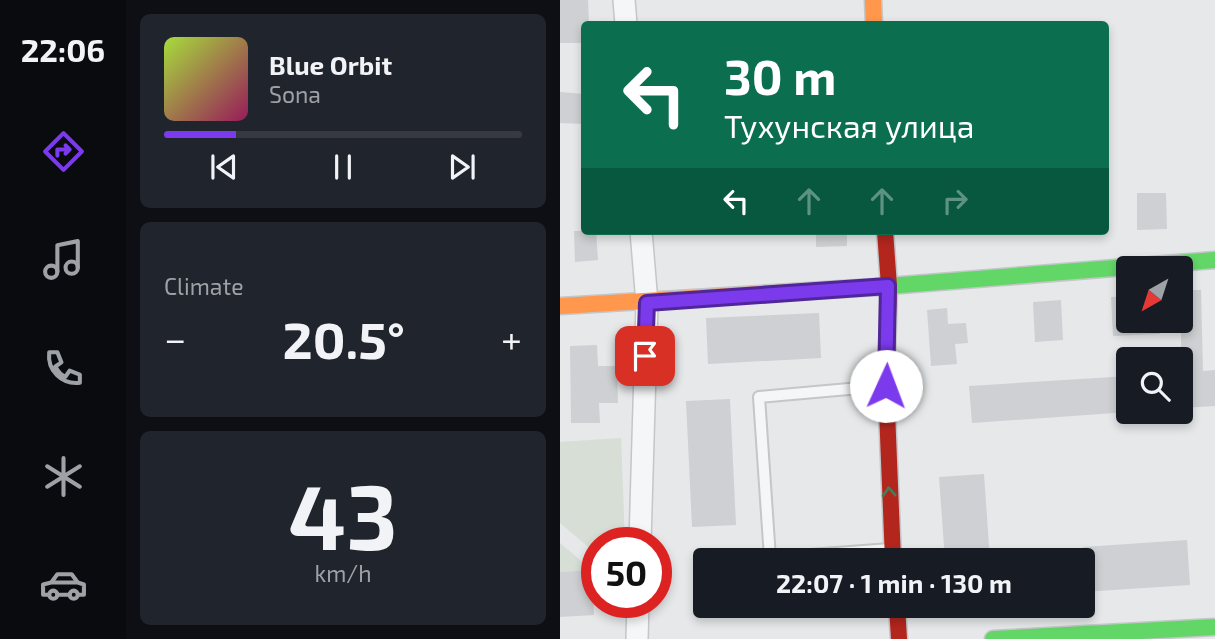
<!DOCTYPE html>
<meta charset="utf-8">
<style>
:root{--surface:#171b24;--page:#20242c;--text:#f1f3f6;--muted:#9ea1a6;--line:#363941;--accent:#7c3aed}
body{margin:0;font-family:"Exo 2",sans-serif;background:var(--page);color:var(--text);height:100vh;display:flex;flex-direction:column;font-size:26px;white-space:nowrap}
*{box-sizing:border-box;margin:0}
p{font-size:23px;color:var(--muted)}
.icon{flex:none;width:38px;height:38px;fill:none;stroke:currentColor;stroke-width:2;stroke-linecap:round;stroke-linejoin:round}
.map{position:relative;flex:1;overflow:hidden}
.side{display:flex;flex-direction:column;gap:14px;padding:14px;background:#0d0f14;width:434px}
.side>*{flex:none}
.guide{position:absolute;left:21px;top:21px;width:528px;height:214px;border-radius:7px;box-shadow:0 4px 10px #0003;background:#0b6e4f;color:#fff;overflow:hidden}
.needle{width:46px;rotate:219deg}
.buttons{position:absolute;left:556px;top:256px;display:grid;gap:14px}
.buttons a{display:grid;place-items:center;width:77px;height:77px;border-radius:7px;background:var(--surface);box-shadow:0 4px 10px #0003;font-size:35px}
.speed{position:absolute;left:21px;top:527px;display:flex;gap:14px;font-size:35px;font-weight:700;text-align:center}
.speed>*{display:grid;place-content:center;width:91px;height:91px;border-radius:50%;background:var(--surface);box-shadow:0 4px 10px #0003;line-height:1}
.speed .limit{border:10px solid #d22;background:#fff;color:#111}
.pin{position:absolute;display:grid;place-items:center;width:60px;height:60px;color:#fff;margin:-30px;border-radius:14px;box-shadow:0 4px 10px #0006}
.me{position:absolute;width:77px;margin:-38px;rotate:2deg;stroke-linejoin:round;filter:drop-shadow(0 0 5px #0008)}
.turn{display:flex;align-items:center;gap:24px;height:147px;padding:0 28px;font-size:32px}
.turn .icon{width:91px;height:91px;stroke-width:2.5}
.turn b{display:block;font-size:49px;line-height:60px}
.lanes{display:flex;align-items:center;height:66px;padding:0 28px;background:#0003;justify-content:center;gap:35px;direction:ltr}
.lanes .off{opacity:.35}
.big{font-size:52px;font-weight:700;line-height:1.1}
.side .tile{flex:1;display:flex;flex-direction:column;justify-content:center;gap:10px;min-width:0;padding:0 24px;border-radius:10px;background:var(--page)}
.side .dial{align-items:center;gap:0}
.dial b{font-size:91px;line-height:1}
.song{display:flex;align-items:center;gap:21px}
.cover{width:84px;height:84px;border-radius:10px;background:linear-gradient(135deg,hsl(80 70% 55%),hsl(330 70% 35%))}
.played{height:7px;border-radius:4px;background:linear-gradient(90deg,var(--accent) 20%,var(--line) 20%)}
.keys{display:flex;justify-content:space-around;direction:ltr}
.heat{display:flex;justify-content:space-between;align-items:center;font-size:38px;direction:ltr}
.trip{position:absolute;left:133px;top:548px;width:402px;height:70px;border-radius:7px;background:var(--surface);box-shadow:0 4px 10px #0003;font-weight:700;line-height:70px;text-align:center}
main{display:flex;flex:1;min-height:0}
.tab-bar{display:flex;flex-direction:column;width:126px;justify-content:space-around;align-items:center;background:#090b0e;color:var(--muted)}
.tab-bar .icon{width:49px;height:49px}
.tab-bar .current{color:var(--accent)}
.tab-bar b{font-size:32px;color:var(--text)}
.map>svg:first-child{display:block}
</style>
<main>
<nav class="tab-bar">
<b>22:06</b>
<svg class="icon current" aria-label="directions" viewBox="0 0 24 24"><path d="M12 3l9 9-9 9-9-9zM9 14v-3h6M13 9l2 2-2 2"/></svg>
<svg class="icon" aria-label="music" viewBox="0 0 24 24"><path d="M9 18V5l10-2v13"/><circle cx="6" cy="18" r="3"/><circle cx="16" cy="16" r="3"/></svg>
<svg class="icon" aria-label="phone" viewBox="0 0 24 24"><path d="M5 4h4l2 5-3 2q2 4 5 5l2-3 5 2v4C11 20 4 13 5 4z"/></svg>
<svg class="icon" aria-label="climate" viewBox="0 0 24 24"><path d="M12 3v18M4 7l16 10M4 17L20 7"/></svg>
<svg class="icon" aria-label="car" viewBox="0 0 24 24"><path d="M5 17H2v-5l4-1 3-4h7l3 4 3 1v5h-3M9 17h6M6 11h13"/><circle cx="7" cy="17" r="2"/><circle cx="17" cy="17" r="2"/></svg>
</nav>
<section class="side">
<div class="tile">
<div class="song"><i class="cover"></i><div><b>Blue Orbit</b><p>Sona</p></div></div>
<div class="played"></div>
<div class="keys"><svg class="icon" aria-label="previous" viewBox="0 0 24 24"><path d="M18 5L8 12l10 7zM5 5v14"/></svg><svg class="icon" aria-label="pause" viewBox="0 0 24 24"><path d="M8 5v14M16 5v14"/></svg><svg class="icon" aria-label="next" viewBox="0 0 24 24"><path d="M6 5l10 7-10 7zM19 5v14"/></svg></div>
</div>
<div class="tile"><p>Climate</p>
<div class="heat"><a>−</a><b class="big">20.5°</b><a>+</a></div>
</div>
<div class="tile dial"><b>43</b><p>km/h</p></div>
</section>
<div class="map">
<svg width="655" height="639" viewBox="0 0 655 639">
<rect width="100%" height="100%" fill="#e6e8ea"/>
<!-- grass -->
<path fill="#d6ded6" d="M61 438 65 542H37V550L33 551 0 523V442Z
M0 543 32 570 0 572Z"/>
<!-- building -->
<path fill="#ced0d3" d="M0 0H28L29 24H24V43H0Z
M0 92 24 94V124L0 123Z
M577 193H606L607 229 577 230Z
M14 231H36L38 260 15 262Z
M256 231H287V246L256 247Z
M621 290H641L643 371 655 370V406L621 408Z
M569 296V320H600V334L553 336 551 297Z
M501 300 503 340 475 342 473 302Z
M387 308 388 324 406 323 408 343 395 344 397 364 371 366 367 310Z
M259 313 261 358 148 364 146 318Z
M37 345 38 366H57L58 403H39L40 423H11L10 346Z
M569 376V412L412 423 409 386Z
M170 399 176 525 132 527 126 401Z
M424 474 430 560H385L379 477Z
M627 540 630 585 523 592V547Z
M32 570 34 615 0 617V572Z"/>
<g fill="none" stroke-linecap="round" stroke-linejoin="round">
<!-- lane casing -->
<g stroke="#c4c6c8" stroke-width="14">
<path id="lane" d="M322 386 199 397 210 558 330 549"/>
</g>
<!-- street casing -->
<g stroke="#c4c6c8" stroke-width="24">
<path id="street" d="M64 0 66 24
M80 542 87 303 81 231
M77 639 78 602"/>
</g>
<!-- fast casing -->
<g stroke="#c4c6c8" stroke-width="19">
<path id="fast" d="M316 287 655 260
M433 639 655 627"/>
</g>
<!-- slow casing -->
<g stroke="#c4c6c8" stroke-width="19">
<path id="slow" d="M313 0 314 24
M0 306 316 287"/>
</g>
<!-- jam casing -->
<g stroke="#c4c6c8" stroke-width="19">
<path id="jam" d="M325 231 329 286 326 386 333 560
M337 606 339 639"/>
</g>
<!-- lane -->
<use href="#lane" stroke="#f5f6f7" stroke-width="10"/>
<!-- street -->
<use href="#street" stroke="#f5f6f7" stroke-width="21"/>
<!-- fast -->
<use href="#fast" stroke="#63d668" stroke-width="16"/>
<!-- slow -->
<use href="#slow" stroke="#ff974d" stroke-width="16"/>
<!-- jam -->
<use href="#jam" stroke="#b3261e" stroke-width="16"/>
</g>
<!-- one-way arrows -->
<defs><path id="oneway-chevron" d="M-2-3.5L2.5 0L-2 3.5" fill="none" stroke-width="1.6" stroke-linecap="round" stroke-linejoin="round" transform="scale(1.75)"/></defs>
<use stroke="#447d55" href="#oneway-chevron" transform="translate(329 492) rotate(-93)"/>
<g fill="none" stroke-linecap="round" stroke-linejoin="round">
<!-- route casing -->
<g stroke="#51269a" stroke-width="18">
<path id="route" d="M85 356 87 303 328 286 326 386"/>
</g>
<!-- route -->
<use href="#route" stroke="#7c3aed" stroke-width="12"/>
</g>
</svg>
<div class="buttons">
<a><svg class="needle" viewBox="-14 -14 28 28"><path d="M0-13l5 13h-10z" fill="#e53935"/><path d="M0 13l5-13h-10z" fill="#9ea1a6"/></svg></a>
<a><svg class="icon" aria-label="search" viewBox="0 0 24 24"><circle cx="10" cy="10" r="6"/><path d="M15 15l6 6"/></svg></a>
</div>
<div class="speed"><div class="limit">50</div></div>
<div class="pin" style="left:85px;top:356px;background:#d93025"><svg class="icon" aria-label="arrive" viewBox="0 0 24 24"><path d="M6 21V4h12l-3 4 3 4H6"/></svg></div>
<svg class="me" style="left:326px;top:386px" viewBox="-20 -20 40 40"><circle r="19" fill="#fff"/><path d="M0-13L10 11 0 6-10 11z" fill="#7c3aed"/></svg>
<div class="trip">22:07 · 1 min · 130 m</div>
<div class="guide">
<div class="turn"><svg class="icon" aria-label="left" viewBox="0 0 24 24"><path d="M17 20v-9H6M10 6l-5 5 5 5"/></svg><div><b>30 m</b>Тухунская улица</div></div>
<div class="lanes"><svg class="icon" aria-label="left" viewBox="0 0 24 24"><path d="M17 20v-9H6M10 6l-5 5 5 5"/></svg><svg class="icon off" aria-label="ahead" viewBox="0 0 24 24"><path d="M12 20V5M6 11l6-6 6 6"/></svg><svg class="icon off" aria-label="ahead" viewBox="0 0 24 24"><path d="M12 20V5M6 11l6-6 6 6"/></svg><svg class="icon off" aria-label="right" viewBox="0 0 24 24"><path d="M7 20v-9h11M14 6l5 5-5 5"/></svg></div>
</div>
</div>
</main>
